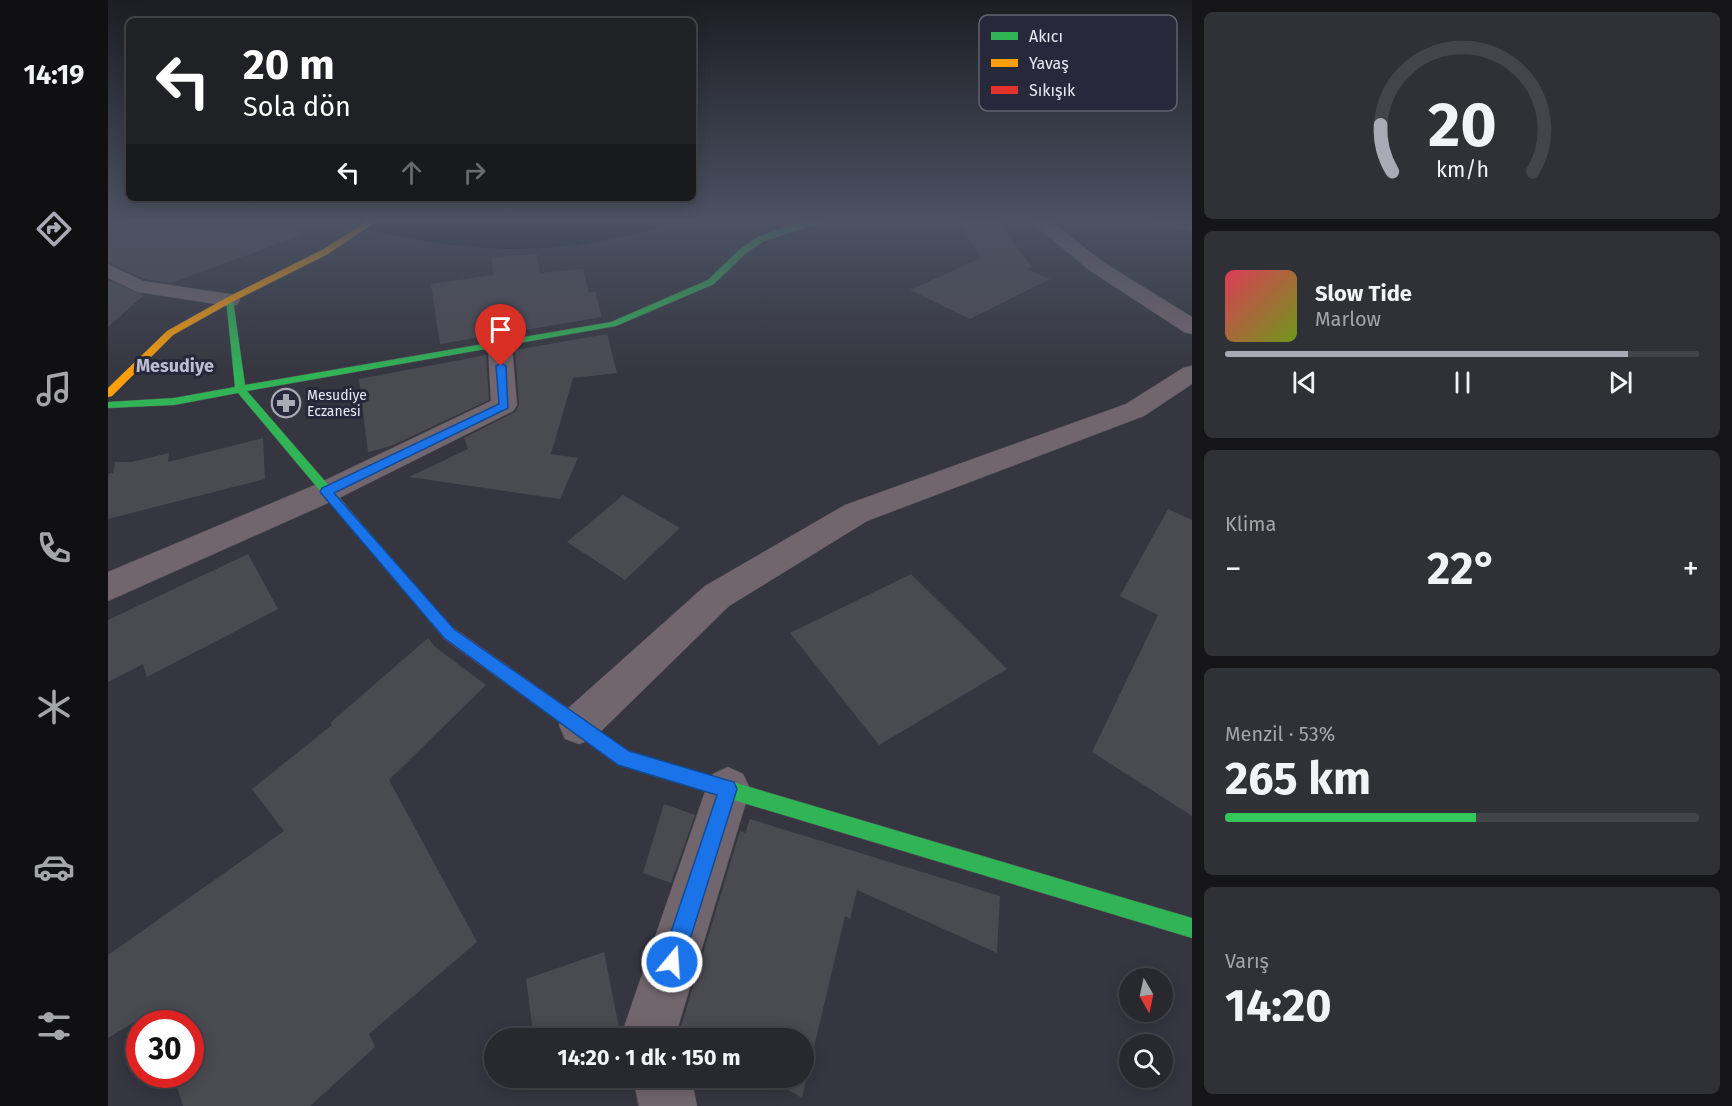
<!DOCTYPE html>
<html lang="tr">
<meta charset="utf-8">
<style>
:root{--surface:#28282f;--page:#303037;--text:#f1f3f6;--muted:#a5a6aa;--line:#44444b;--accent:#a9aab5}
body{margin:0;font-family:"Fira Sans",sans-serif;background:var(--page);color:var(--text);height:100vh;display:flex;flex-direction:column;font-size:22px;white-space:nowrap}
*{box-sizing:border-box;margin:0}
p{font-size:20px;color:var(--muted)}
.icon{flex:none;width:33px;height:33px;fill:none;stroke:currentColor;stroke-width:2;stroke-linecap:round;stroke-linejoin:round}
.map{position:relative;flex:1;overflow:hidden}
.details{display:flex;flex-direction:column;gap:12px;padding:12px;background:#16161a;width:540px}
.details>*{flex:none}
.guide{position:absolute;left:18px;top:18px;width:570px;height:183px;border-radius:9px;box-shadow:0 3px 15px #0003,0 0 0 2px var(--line);background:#202124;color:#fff;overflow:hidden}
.needle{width:39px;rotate:171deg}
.controls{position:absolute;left:1011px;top:968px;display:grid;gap:12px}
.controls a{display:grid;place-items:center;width:54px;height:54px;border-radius:50%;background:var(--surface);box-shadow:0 3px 15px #0003,0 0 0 2px var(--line);font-size:30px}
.speed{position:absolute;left:18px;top:1010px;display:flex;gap:12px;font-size:30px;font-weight:700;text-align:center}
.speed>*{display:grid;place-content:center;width:78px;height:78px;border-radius:50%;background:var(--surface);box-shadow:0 3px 15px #0003,0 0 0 2px var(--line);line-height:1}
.speed .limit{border:9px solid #d22;background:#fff;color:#111}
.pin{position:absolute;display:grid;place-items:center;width:51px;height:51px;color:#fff;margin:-62px -26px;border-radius:50% 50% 50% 0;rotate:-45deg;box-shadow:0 0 6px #0007}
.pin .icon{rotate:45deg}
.me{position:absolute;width:66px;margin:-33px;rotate:18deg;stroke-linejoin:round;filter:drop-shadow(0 0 4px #0008)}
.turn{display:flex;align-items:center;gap:21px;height:126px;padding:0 18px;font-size:27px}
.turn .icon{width:78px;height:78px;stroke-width:2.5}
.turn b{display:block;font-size:42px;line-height:51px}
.lanes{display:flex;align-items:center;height:57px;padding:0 18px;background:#0003;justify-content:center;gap:30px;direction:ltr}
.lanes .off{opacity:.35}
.big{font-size:45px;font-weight:700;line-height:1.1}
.details .card{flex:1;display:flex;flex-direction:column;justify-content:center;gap:9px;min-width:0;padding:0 21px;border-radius:9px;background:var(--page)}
.details .dial{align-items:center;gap:0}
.dial svg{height:156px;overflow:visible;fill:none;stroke:var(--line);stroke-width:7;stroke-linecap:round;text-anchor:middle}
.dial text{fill:var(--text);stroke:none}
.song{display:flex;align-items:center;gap:18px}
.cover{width:72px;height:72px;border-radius:9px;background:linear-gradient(135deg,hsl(350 70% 55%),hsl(80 70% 35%))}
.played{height:6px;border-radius:3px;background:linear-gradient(90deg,var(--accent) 85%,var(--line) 85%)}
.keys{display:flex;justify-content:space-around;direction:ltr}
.heat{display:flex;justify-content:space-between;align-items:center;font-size:33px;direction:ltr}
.charge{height:9px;border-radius:4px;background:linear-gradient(90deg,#34c759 53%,var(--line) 0)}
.trip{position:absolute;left:376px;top:1028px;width:330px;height:60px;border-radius:30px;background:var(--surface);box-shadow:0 3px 15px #0003,0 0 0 2px var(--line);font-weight:700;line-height:60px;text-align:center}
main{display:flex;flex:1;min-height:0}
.tab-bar{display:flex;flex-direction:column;width:108px;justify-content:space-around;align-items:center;background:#101013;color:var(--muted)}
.tab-bar .icon{width:42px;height:42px}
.tab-bar .selected{color:var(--accent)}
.tab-bar b{font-size:27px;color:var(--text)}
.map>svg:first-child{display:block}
</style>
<main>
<nav class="tab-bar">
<b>14:19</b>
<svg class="icon selected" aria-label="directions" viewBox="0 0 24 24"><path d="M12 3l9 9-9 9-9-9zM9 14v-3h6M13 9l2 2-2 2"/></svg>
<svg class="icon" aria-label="music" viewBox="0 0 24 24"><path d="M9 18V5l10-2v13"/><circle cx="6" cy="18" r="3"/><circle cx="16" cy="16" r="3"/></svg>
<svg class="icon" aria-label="phone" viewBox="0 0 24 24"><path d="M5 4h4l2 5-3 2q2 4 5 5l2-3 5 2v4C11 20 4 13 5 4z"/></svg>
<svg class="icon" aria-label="climate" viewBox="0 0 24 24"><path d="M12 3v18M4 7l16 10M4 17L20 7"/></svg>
<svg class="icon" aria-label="car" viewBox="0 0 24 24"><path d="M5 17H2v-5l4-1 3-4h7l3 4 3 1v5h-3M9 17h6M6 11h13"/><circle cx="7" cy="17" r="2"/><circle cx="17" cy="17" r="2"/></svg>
<svg class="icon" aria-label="filters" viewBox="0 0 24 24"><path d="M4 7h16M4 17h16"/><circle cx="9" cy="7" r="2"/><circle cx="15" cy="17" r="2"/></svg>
</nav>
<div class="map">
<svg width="1084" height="1106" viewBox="0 0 1084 1106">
<rect width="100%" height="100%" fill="#35363f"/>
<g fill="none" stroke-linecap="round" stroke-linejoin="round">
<!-- river -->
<path fill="#122325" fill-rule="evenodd" d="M246 219H357L400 222 555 219 549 228C522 235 495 242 468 245 398 255 320 245 252 228Z"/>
</g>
<!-- building -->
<path fill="#4a4a51" d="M0 219H129L199 233 63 283 36 279 0 262Z
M848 219H888L924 267 918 269 942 279 862 319 802 290 873 258Z
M429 254 432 273 475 269 481 293 487 291 494 317 332 344 323 284 385 275 384 257Z
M0 280 36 295 0 327Z
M499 334 509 373 465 378 443 454 470 458 452 499 301 477 360 449 356 438 407 412 411 405 407 350Z
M378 355 381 400 283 446 260 452 251 379Z
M155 438 157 479 0 519V474L5 473 7 462H24L61 453 60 462Z
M515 495 572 528 517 580 459 542Z
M1060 509 1084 520V816L984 752 1050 615 1012 596Z
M140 554 170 609 39 677 35 664 0 682V620Z
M803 574 899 669 771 745 682 633Z
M320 638 327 647 378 685 281 780 369 942 261 1034 267 1047 202 1106H75L65 1074H82V1023H50L46 1010 0 1038V955L176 831 144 789 224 725 222 723Z
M556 804 587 815 563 883 535 873Z
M642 819 892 896 889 953 749 890 742 919 737 916 694 1098 658 1077H696V1038H593L573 1026 632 831 637 833Z
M496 952 513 1038H426L418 979Z"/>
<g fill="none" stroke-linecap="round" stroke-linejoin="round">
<!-- street casing -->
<g stroke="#52535b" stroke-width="1">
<path id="street" d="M920 219H940L995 262 1084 317V334L1076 332 981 270Z
M1043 219H1073L1084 222V232L1046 223Z
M0 264 35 281 121 294 129 295 132 300 129 305 121 306 30 292 0 278Z
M392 339 400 341 404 346 409 405 405 411 229 499 0 601V572L207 485 383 401 380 346 384 341Z
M1084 366V384L1036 416 759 521 621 606 485 739 471 744 457 739 451 725 457 711 597 586 737 505 1018 404 1075 368Z
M620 767 635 774 642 789 570 1027 573 1038H517L516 1027 598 789 605 774Z
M525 1077H583L589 1106H531Z"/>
</g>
<!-- fast casing -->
<g stroke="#52535b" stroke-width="1">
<path id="fast" d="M712 219H725L656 241 638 253 606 284 508 326 139 391 338 621 340 625 338 629 333 631 328 629 130 393 66 405 0 408V402L66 398 127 387 118 298 125 300 137 385 503 322 600 280 632 249 650 237 680 226Z
M482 726 520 751 1084 918V938L516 767 476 740 474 734 476 728Z"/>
</g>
<!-- slow casing -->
<g stroke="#52535b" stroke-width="1">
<path id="slow" d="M263 219H272L220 254 124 302 65 335 4 396 0 397V388L59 331 118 298 214 250Z"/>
</g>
<!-- jam casing -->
<g stroke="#52535b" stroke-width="1">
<path id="jam" d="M333 619 488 728 490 734 488 740 482 742 476 740 336 639 326 625 328 621Z"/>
</g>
<!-- street -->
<use href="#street" fill="#72666e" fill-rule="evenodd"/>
<!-- fast -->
<use href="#fast" fill="#30b455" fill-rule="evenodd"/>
<!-- slow -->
<use href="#slow" fill="#ff9f0a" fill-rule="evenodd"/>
<!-- jam -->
<use href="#jam" fill="#e5322d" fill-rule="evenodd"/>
</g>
<!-- sky -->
<linearGradient id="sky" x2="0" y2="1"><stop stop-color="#1d1e23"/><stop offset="0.59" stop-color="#4b5263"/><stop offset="1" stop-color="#4b5263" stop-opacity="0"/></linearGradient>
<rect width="1084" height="374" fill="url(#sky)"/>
<!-- route -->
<path fill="#1a73e8" stroke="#114b97" stroke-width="1.5" d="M393 363 398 366 400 408 226 493 346 629 521 751 626 782 629 789 575 962 571 969 564 973 556 969 553 962 609 795 510 765 336 638 212 492 214 488 391 404 388 366Z"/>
<!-- icons -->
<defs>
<g id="pharmacy-ring" transform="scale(1.5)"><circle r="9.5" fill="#272839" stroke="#a9aab5" stroke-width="1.5"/><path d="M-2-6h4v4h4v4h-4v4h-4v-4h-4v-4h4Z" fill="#a9aab5"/></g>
</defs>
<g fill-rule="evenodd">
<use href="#pharmacy-ring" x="178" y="403"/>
</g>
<g text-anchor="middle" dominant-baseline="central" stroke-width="6" stroke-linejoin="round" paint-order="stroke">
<!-- far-poi labels -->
<g font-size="14" fill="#e7e9f4" stroke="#272839" text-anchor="start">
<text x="199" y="395">Mesudiye<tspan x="199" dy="16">Eczanesi</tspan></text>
</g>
<!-- far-district labels -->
<g font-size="18" font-weight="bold" fill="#bbbdd2" stroke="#272839">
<text x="67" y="366">Mesudiye</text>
</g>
</g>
<!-- legend -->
<rect x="871" y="15" width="198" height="96" rx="9" fill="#272839" stroke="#616271" stroke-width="1.5"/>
<rect x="883" y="32" width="27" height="8" fill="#30b455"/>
<rect x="883" y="59" width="27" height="8" fill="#ff9f0a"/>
<rect x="883" y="86" width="27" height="8" fill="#e5322d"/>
<g font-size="16" fill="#e7e9f4">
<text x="921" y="42">Akıcı</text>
<text x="921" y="69">Yavaş</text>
<text x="921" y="96">Sıkışık</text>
</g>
</svg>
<div class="controls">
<a><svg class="needle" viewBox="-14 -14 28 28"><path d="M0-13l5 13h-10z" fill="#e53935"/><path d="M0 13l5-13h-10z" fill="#a5a6aa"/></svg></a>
<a><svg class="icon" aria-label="search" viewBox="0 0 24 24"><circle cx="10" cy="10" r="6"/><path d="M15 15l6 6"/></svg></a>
</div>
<div class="speed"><div class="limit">30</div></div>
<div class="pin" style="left:393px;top:366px;background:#d93025"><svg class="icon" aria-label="arrive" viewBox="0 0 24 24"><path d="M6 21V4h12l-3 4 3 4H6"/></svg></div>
<svg class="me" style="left:564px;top:962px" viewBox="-20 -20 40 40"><circle r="17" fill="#1a73e8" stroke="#fff" stroke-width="3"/><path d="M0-11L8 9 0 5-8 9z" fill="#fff"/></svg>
<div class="trip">14:20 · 1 dk · 150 m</div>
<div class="guide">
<div class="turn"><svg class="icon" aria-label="left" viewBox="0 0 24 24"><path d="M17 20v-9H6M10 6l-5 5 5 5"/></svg><div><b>20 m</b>Sola dön</div></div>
<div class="lanes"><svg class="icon" aria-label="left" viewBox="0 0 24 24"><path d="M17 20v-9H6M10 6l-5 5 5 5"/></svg><svg class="icon off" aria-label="ahead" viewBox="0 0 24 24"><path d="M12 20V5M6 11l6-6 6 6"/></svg><svg class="icon off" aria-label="right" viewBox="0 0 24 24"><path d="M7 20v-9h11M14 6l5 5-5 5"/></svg></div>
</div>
</div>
<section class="details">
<div class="card dial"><svg viewBox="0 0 100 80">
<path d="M14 69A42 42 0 1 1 86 69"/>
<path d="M14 69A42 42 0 0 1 8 45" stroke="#a9aab5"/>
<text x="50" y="56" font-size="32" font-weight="700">20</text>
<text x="50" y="72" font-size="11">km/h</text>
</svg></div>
<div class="card">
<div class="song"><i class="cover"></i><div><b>Slow Tide</b><p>Marlow</p></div></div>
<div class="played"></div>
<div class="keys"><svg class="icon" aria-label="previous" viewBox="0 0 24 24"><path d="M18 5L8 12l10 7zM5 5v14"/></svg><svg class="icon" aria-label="pause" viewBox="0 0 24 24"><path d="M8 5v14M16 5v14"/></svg><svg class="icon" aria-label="next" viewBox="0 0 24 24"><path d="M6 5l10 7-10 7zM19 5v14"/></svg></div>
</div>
<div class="card"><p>Klima</p>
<div class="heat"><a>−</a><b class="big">22°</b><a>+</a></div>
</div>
<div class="card"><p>Menzil · 53%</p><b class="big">265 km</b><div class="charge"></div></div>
<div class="card"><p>Varış</p><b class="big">14:20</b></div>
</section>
</main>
